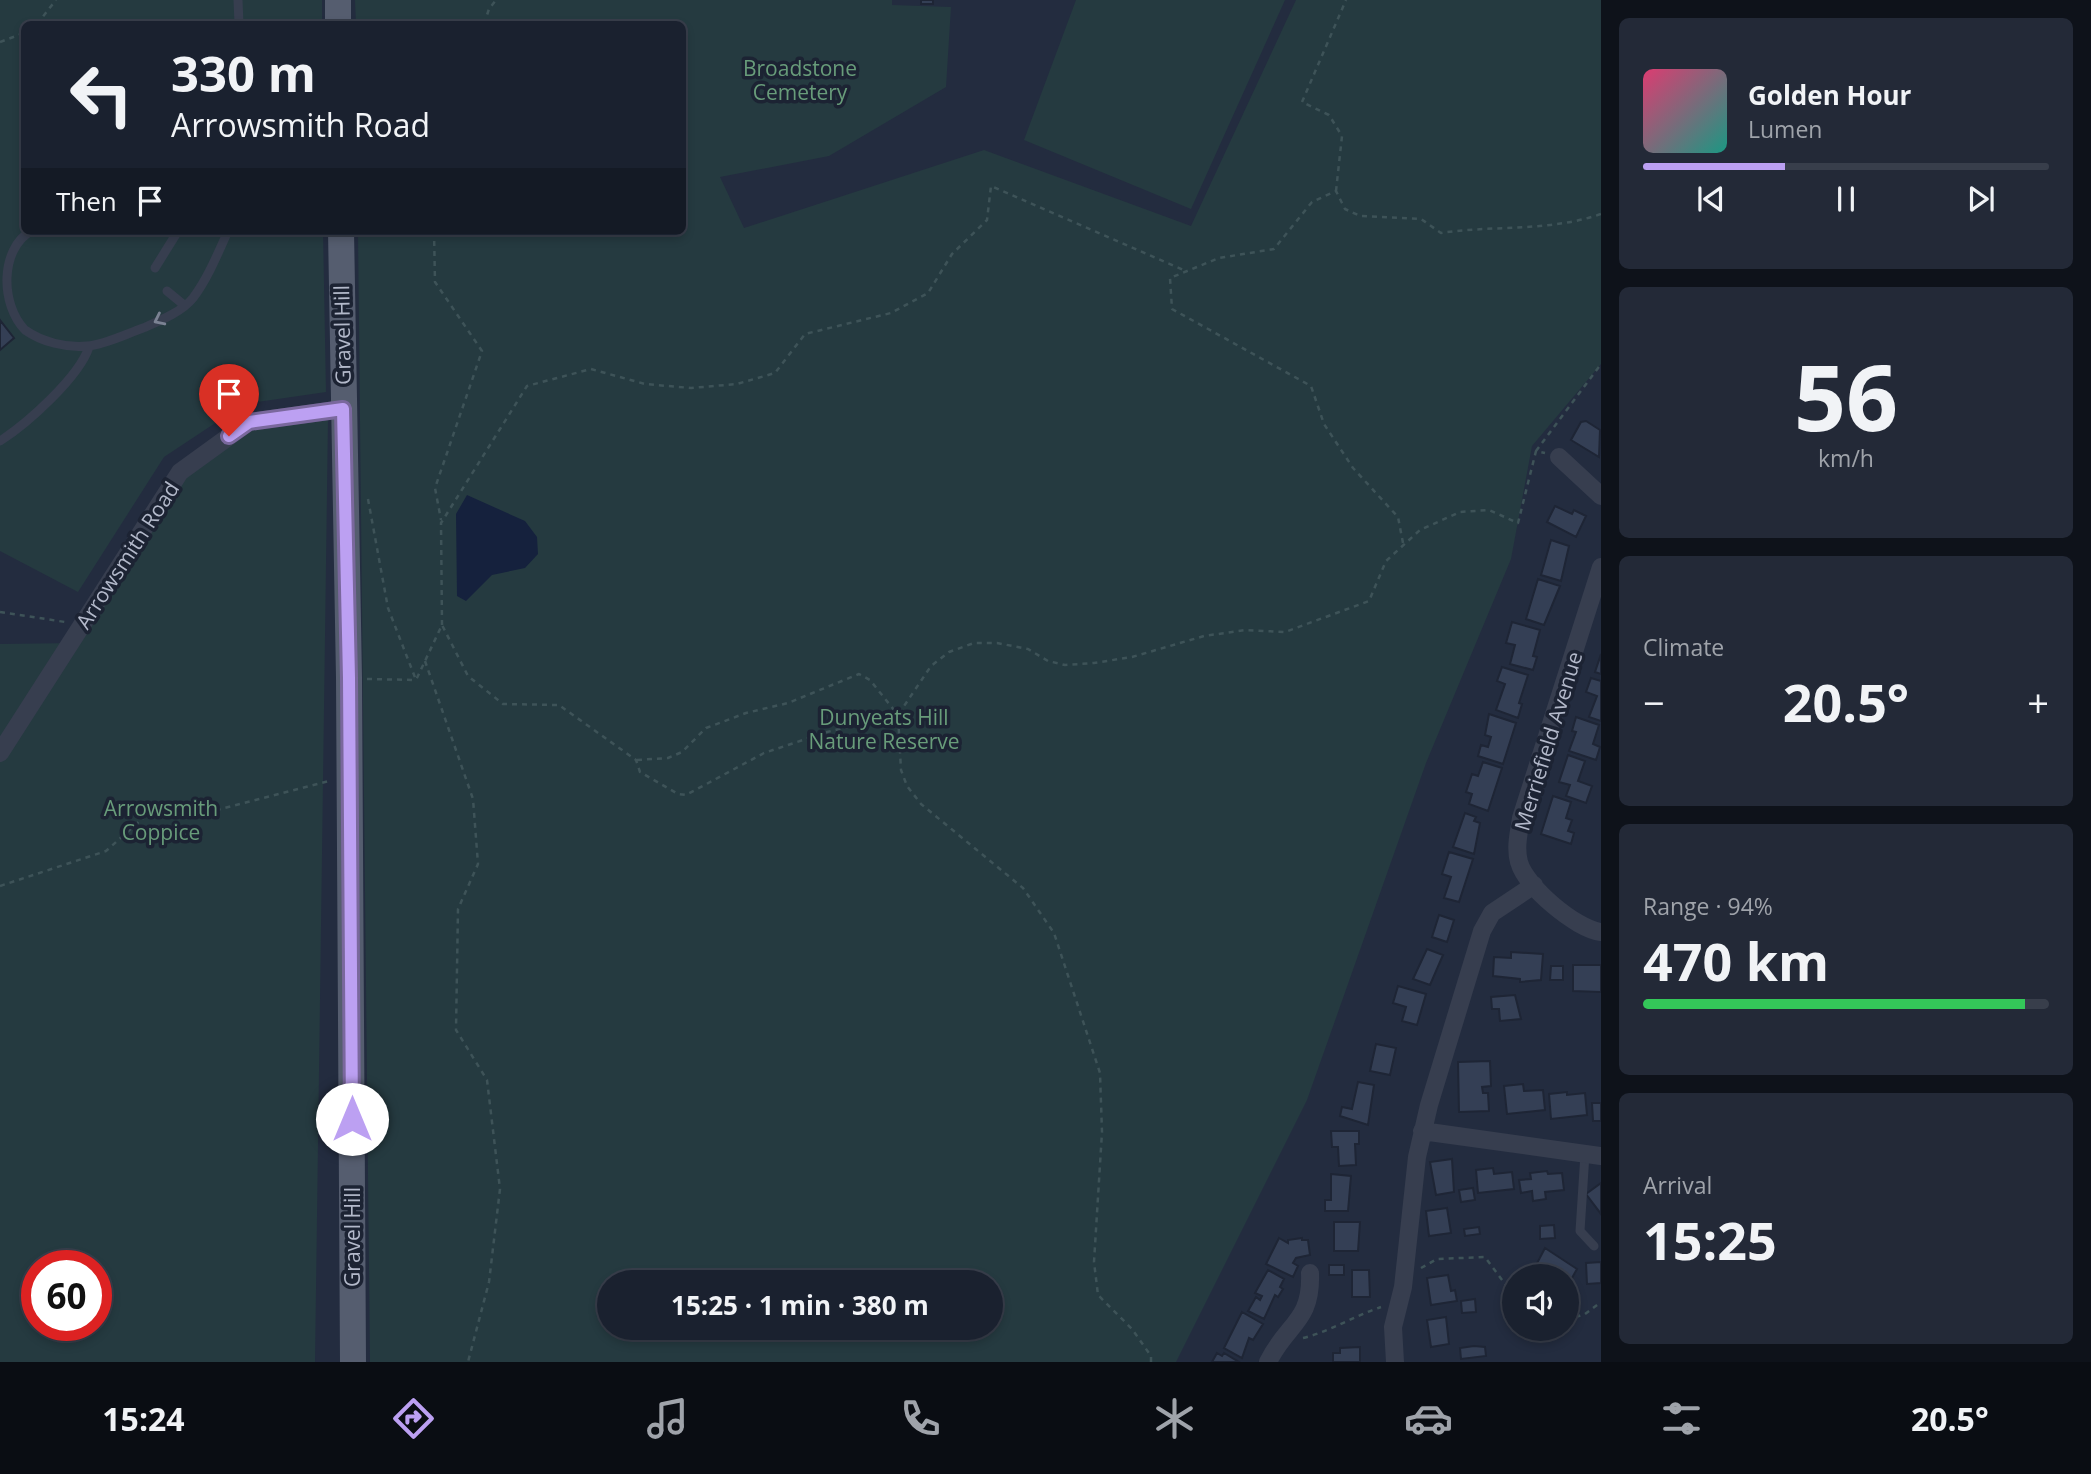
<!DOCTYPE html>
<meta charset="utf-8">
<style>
:root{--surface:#1a212f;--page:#232937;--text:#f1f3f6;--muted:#9fa3aa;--line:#383e4b;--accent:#bca0f2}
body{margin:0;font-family:"Open Sans",sans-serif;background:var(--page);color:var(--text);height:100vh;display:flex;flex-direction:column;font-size:26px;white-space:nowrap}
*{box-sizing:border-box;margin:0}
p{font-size:23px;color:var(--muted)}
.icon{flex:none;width:38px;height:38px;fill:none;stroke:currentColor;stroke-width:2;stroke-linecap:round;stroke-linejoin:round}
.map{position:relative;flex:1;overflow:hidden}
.panel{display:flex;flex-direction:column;gap:18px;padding:18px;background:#0e121a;width:490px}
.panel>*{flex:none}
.hud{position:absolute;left:21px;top:21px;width:665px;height:214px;border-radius:10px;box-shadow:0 4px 10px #0003,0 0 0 2px var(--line);background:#1a212f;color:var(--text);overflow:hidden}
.tools{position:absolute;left:1502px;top:1264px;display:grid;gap:14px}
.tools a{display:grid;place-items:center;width:77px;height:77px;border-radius:50%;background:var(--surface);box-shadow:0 4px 10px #0003,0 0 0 2px var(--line);font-size:35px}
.speed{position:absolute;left:21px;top:1250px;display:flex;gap:14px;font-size:35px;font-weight:700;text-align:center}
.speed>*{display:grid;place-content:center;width:91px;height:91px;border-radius:50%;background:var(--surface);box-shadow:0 4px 10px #0003,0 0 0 2px var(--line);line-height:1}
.speed .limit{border:10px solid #d22;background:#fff;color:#111}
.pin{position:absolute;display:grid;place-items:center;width:60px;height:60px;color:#fff;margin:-72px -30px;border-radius:50% 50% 50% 0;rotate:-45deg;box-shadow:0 0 7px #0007}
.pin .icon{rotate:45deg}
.me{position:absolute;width:77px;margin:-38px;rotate:0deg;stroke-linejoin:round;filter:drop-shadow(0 0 5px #0008)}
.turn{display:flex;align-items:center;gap:24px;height:147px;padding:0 35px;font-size:32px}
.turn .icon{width:91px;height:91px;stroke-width:2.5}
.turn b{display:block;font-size:49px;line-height:60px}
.then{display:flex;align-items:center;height:66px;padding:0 35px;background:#0003;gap:14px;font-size:26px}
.big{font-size:52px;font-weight:700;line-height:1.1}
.panel .card{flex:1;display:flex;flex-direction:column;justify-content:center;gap:10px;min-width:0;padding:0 24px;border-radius:10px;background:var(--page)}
.panel .dial{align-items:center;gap:0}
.dial b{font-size:91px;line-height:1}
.song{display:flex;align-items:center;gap:21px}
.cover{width:84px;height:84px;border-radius:10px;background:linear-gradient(135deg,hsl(340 70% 55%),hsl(170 70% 35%))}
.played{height:7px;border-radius:4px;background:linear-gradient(90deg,var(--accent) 35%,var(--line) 35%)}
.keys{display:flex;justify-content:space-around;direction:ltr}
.heat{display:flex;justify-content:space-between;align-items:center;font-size:38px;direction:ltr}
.charge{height:10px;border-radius:5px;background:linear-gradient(90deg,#34c759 94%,var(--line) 0)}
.trip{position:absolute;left:597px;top:1270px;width:406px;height:70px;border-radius:35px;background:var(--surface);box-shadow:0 4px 10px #0003,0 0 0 2px var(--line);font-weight:700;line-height:70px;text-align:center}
.tab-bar{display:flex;height:112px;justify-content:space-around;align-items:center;background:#0a0d13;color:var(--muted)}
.tab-bar .icon{width:49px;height:49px}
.tab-bar .active{color:var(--accent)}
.tab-bar b{font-size:32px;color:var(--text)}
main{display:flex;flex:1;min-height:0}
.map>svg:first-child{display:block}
</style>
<main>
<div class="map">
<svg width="1601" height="1362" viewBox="0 0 1601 1362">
<rect width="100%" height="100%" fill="#232c3f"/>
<!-- green -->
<path fill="#253a40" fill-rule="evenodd" d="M0 0H322V24H24V231H323L326 392 244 404 164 457 78 592 0 551Z
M355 0H892V5L951 7 946 87 829 156 720 177 744 228 984 150 1191 226 1296 0H1601V364L1532 446 1511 559 1426 763 1307 1100 1176 1362H370L358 231H682V24H356ZM609 1283H990V1328H609Z
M1076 0H1285L1191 209 1024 140Z
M328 419 315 1362H0V644L80 643 190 472 249 431ZM37 1265H96V1325H37Z"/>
<!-- water -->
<path fill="#15213d" d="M467 495 525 521 537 537 538 554 525 568 492 575 466 601 457 596 456 514Z"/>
<!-- building -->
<path fill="#343f55" stroke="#1e2535" stroke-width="2" d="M921 0H933V4H921Z
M0 320 14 338 0 350Z
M1586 421 1600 430 1599 457 1571 440 1581 422Z
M1555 506 1572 514 1574 510 1586 516 1576 537 1547 522Z
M1551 540 1569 546 1561 581 1541 575Z
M1538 579 1560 586 1544 625 1526 619Z
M1512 622 1540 630 1533 656 1537 657 1533 670 1510 664 1515 645 1506 643Z
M1601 654V674L1595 672Z
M1502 667 1528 675 1519 703 1522 704 1518 718 1496 710 1505 684 1497 681Z
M1591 678 1601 681V721L1589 717 1597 696 1586 692Z
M1489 714 1516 723 1503 764 1478 756 1481 745 1488 747 1491 737 1485 735Z
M1576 717 1599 725 1593 744 1600 747 1596 760 1569 751 1576 732 1572 731Z
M1568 755 1585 761 1578 781 1592 786 1586 803 1566 796 1570 785 1559 782Z
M1483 762 1502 768 1488 811 1469 804 1472 794 1466 792 1472 774 1478 776Z
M1553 796 1571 802 1566 818 1572 820 1568 831 1574 833 1571 844 1541 834Z
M1465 813 1476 817 1474 821 1480 823 1474 854 1453 847Z
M1449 852 1473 859 1459 902 1444 898 1451 877 1442 874Z
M1439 915 1454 920 1447 942 1432 937Z
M1427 949 1443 955 1430 985 1413 979Z
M1511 952 1543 954 1541 980 1520 982V979L1493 976 1494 957 1511 958Z
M1573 965H1601V992L1573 991Z
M1551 966H1563V980H1550Z
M1398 986 1426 994 1417 1025 1402 1021 1406 1007 1393 1003Z
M1515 995 1521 1019 1500 1021 1499 1009H1492L1491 997Z
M1376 1044 1396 1048 1390 1075 1370 1071Z
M1490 1061 1491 1086 1482 1087 1483 1093H1488L1489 1111 1459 1112 1458 1062Z
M1358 1082 1374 1085 1368 1125 1340 1116 1342 1107 1352 1109Z
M1523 1084 1524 1091 1543 1090 1545 1110 1507 1114 1504 1086Z
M1567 1092V1095L1585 1093 1587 1115 1551 1119 1549 1094Z
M1592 1103H1601V1121H1593Z
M1331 1131H1359V1144H1355L1356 1165 1339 1166 1338 1147H1332Z
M1452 1159 1454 1192 1436 1195 1430 1162Z
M1493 1168 1494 1174 1512 1172 1514 1189 1478 1193 1476 1170Z
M1547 1171 1548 1174 1562 1173 1564 1190 1545 1192 1546 1199 1533 1201 1532 1191 1521 1193 1519 1180 1531 1179 1530 1173Z
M1331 1174 1351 1176 1348 1211H1325V1200H1331Z
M1601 1183V1214L1586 1194Z
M1473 1188 1475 1200 1461 1202 1459 1190Z
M1447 1208 1451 1233 1429 1236 1426 1211Z
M1334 1222H1360L1358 1251H1334Z
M1554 1225 1555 1238 1540 1239V1226Z
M1479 1227 1480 1234 1465 1236 1464 1229Z
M1279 1238 1288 1243V1240L1302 1238V1240H1308L1310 1255 1296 1258 1293 1263 1298 1266 1293 1277 1266 1264Z
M1545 1248 1577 1269 1567 1287 1566 1276H1546L1534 1269Z
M1601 1262V1283L1587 1284 1586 1263Z
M1329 1265H1344V1275H1329Z
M1268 1270 1284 1279 1280 1287 1283 1289 1278 1297 1275 1295 1264 1319 1248 1311 1256 1297 1260 1300 1262 1296 1255 1293Z
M1352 1270H1369L1370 1297H1352Z
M1448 1275 1451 1291 1455 1290 1457 1301 1431 1305 1427 1278Z
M1475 1299 1476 1312 1462 1313 1461 1301Z
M1242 1312 1263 1324 1253 1340 1249 1338 1242 1358 1224 1348Z
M1446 1317 1449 1344 1431 1347 1427 1320Z
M1474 1346 1485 1347 1486 1356 1461 1359 1460 1348Z
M1360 1347V1362H1333V1353H1340V1348Z
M1217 1353 1222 1356 1224 1353 1239 1362H1212Z"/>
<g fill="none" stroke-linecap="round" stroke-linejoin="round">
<!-- path -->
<path stroke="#3e5358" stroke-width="2.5" stroke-dasharray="5 5" stroke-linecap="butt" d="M37 24 56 0
M484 24 489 9 496 0
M0 42 24 33
M1336 191 1342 136 1329 115 1302 102 1346 0
M434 231 435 282 482 351 435 488 441 520
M1536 451 1601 364
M368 499 388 608 416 680 442 625 468 676 503 704 559 705 636 760 640 772 678 794 686 795 764 753 827 732 898 715
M1403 543 1398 517 1353 468 1324 424 1311 386 1172 309 1170 278 1219 258 1274 249 1312 202 1336 191 1345 209 1360 216 1421 219 1441 233C1494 225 1549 232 1601 214
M0 612 65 622
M442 625 441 523 527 386 591 369 645 384 691 388 737 384 775 373 805 334 891 313 928 293 952 254 987 220 991 186 1186 271
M425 661 473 799 478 864 458 909 456 1030 487 1080 500 1189 489 1282 468 1362
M367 679 416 680
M637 760 668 758 682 752 706 728 746 713 788 703 859 674 870 680 898 715
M0 886 106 851 160 803 217 810 329 781
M1421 1268 1437 1259 1485 1257 1514 1296
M1566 1320 1585 1314 1601 1302
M1303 1338C1331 1331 1354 1316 1381 1307
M1151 1362V1356L1132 1329 1098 1295 1094 1262 1102 1132 1100 1073 1054 933 1023 888 921 804 907 786 901 770 898 715 931 666 949 652 974 643H997L1028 649 1048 661 1065 665 1094 663 1132 657 1204 636 1246 630 1285 632 1369 601 1386 561 1420 530 1460 512 1489 510 1518 523 1536 451 1545 453"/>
<!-- lane -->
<path stroke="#373e4f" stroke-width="9" d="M238 0 239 24
M31 231C0 249 0 304 25 330 42 342 66 348 87 346 104 345 126 334 143 328 159 321 182 312 193 298 208 278 218 253 228 231
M155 268 178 231
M167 291 184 305
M0 441C28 423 79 377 89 347
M1585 1154 1580 1231 1594 1246"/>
<!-- street -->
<path stroke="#373e4f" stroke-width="18" d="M1559 457 1601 496
M1601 567 1521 818C1519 833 1515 847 1519 862 1526 887 1576 929 1601 932
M0 753 180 472 249 422 343 409
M1422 1131 1601 1156
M1268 1362C1287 1323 1312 1322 1310 1273
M1395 1362 1393 1327 1403 1287 1417 1157 1429 1105 1482 931 1492 913 1534 885"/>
<!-- primary -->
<path stroke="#555d6f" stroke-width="26" d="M338 0V24
M341 231 349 678 353 1362"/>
</g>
<!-- one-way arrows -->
<defs><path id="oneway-chevron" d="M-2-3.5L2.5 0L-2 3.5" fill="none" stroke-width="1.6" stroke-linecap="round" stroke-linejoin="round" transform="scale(1.75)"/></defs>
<use stroke="#7b8293" href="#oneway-chevron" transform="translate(159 320) rotate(154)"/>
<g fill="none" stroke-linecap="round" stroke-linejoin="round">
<!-- route casing -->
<g stroke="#7a689d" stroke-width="18">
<path id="route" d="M229 436 249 422 343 409 349 678 352 1119"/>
</g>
<!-- route -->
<use href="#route" stroke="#bca0f2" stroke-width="12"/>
</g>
<g text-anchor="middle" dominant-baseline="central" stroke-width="7" stroke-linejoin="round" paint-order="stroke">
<!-- park labels -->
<g font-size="21" fill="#689c7a" stroke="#1c2333">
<text x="800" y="68">Broadstone<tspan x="800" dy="24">Cemetery</tspan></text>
<text x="884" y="717">Dunyeats Hill<tspan x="884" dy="24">Nature Reserve</tspan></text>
<text x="161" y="808">Arrowsmith<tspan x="161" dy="24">Coppice</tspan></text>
</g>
<!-- street labels -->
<g font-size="21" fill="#b3b9ca" stroke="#1c2333">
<text transform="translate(342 335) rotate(-91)">Gravel Hill</text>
<text transform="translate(127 555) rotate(-57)">Arrowsmith Road</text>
<text transform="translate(1548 741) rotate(-73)">Merriefield Avenue</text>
<text transform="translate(352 1237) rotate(-90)">Gravel Hill</text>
</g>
</g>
</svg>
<div class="tools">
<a><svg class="icon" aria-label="sound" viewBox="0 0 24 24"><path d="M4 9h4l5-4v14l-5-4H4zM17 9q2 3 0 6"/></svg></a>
</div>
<div class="speed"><div class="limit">60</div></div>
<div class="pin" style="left:229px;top:436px;background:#d93025"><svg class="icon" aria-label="arrive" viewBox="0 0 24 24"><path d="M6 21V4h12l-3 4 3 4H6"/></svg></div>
<svg class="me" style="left:352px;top:1119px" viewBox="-20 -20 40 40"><circle r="19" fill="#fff"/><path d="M0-13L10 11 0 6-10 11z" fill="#bca0f2"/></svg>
<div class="trip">15:25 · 1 min · 380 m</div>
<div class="hud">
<div class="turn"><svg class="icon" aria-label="left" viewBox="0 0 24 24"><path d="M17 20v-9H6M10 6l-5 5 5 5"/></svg><div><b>330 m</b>Arrowsmith Road</div></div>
<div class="then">Then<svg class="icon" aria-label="arrive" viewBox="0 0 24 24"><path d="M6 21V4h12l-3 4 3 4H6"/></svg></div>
</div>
</div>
<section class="panel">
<div class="card">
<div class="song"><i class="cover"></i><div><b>Golden Hour</b><p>Lumen</p></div></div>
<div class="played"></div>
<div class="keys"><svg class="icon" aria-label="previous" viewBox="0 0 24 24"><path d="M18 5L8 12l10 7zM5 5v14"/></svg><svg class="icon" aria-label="pause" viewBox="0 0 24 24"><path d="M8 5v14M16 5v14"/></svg><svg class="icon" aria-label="next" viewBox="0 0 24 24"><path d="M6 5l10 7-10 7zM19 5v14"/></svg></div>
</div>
<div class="card dial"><b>56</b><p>km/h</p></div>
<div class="card"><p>Climate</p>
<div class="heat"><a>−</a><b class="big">20.5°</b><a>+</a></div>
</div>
<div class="card"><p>Range · 94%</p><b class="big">470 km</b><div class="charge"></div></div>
<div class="card"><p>Arrival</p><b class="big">15:25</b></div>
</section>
</main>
<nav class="tab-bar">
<b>15:24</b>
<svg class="icon active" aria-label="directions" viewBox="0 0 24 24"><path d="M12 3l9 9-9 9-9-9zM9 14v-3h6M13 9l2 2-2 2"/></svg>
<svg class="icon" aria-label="music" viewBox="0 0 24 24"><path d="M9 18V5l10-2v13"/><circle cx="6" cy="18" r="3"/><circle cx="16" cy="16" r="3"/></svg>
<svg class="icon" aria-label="phone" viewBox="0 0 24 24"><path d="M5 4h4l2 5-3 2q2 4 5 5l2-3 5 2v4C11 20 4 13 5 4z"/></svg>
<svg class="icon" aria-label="climate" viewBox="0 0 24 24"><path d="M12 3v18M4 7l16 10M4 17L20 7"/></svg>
<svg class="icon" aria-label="car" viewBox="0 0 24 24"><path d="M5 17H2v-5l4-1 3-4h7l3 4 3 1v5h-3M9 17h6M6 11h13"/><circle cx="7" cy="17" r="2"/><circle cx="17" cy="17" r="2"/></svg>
<svg class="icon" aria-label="filters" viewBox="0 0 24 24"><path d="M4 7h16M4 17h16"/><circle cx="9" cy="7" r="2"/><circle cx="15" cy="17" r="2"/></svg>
<b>20.5°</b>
</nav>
